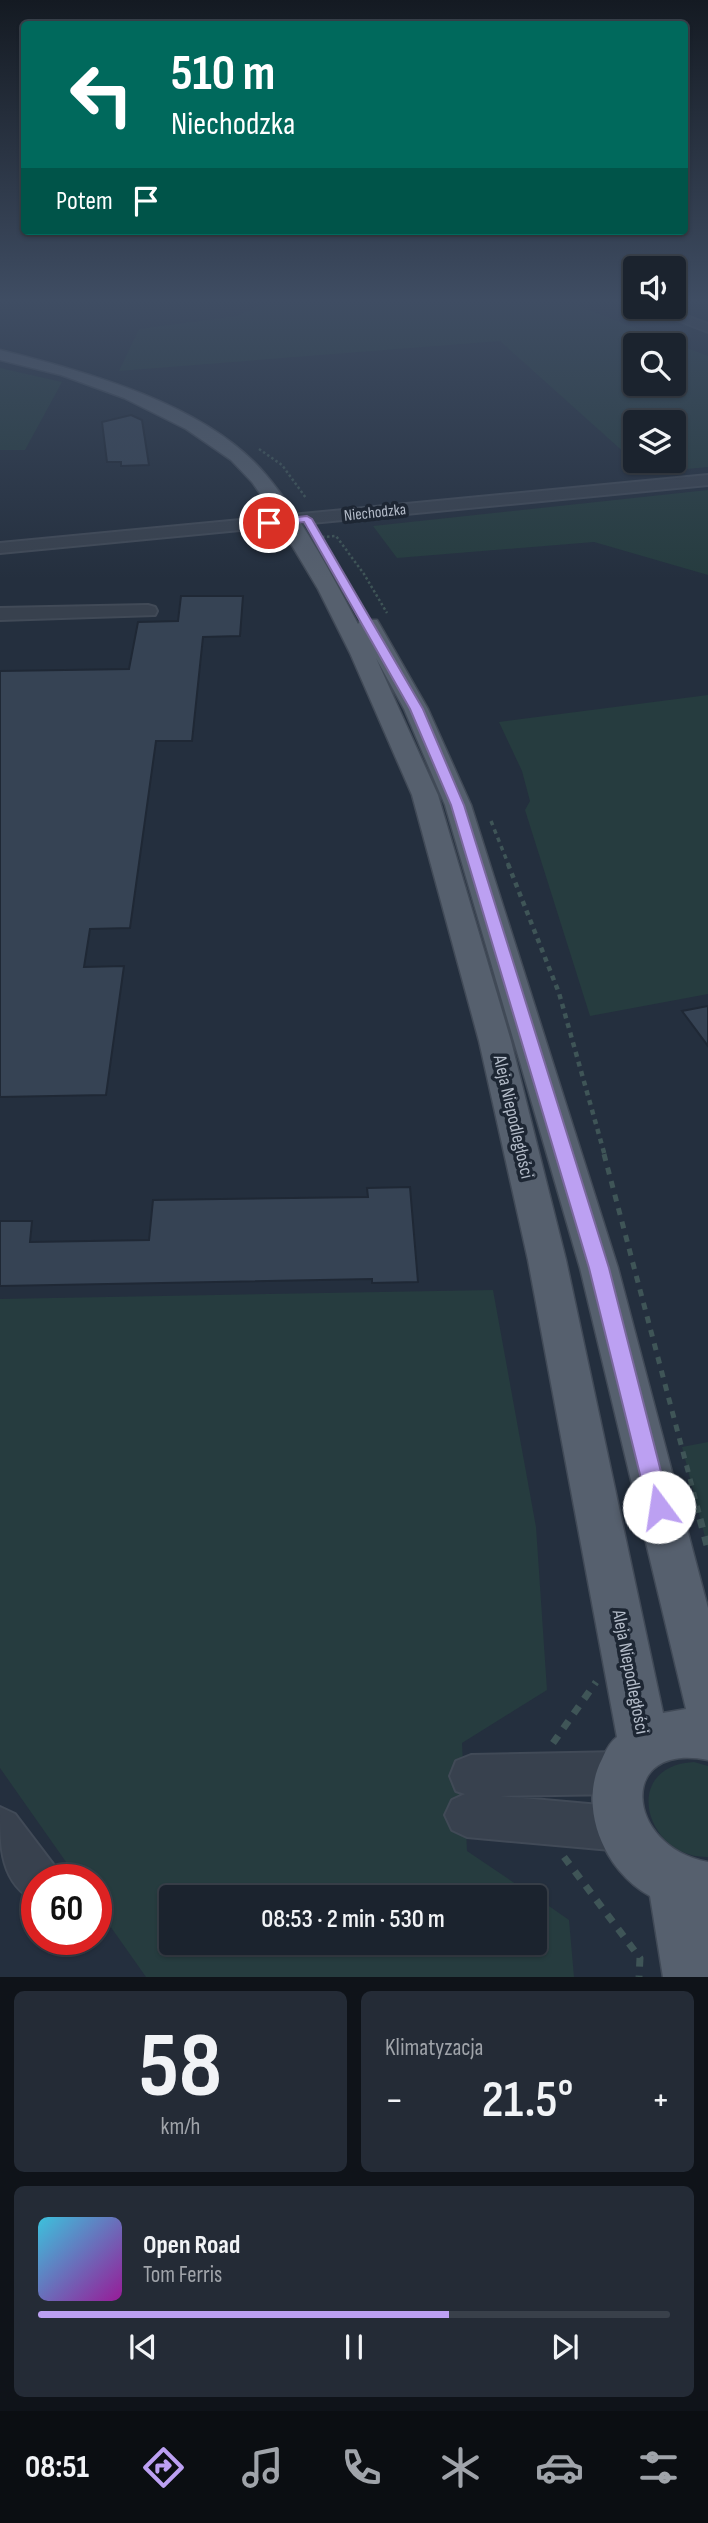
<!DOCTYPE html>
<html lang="pl">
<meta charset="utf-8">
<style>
:root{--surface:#1b232e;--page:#242b36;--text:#f1f3f6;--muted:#a0a4aa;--line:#39404a;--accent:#bca0f2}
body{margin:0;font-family:"Sofia Sans Condensed",sans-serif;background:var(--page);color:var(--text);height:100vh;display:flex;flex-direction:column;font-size:26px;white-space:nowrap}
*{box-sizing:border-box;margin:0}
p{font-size:23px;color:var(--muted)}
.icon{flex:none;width:38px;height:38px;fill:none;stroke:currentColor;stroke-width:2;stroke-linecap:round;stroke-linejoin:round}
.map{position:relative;height:1977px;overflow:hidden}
.details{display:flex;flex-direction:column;gap:14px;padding:14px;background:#0f1319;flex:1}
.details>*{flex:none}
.banner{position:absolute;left:21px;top:21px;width:667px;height:214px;border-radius:7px;box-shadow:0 2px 5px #0004,0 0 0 2px var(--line);background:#00695c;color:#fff;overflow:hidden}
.tools{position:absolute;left:623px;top:256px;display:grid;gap:14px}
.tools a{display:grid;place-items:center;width:63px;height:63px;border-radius:7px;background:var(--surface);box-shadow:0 2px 5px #0004,0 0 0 2px var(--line);font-size:35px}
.speed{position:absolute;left:21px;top:1864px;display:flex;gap:14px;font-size:35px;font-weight:700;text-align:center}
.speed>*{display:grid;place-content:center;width:91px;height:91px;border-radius:50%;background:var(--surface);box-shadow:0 2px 5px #0004,0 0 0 2px var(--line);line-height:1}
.speed .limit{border:10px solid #d22;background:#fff;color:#111}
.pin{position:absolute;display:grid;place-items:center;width:60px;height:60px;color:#fff;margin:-30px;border:4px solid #fff;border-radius:50%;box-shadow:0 2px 7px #0007}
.me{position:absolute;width:77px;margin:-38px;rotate:346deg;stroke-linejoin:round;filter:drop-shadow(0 0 5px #0008)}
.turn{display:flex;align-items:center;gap:24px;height:147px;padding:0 35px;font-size:32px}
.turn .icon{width:91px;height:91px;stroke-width:2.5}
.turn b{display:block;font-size:49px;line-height:60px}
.then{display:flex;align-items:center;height:66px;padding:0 35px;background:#0003;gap:14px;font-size:26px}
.big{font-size:52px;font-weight:600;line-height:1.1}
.details .widget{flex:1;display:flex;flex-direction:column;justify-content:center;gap:10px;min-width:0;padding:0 24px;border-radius:10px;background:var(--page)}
.details .dial{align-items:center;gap:0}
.dial b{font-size:91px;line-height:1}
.song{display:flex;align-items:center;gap:21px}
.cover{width:84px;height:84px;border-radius:10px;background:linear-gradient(135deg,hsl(190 70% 55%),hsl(300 70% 35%))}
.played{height:7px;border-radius:4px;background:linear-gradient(90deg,var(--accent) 65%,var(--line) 65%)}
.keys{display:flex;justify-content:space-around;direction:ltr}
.heat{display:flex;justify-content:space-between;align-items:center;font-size:38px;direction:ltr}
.details .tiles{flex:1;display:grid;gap:14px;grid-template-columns:1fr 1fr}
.widget:last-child{grid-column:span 2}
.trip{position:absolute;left:159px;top:1885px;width:388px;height:70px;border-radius:7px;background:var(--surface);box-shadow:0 2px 5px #0004,0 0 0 2px var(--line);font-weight:600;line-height:70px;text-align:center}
.dock{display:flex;height:112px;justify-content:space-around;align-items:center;background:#0b0e12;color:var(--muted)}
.dock .icon{width:49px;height:49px}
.dock .on{color:var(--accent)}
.dock b{font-size:32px;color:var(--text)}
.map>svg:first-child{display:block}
</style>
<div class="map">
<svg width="708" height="1977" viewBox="0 0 708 1977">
<rect width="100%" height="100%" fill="#242f3e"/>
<!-- green -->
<path fill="#263c3f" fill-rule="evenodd" d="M268 302H568L708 356V467L647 473 500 341 119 371 139 329 237 316ZM635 345H674V383H635ZM635 422H674V460H635Z
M0 368 62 382 25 450H0Z
M708 490V575L594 542 397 558 373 526Z
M708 695V994L590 1016 525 810 530 801 522 771 499 722Z
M493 1290 536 1527 547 1690 462 1743 467 1851 535 1897H172V1942H536V1897L569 1920 574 1977H146L96 1906V1880L78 1879 0 1768V1299Z
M708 1442V1549L682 1447Z
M694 1762 708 1766V1857C646 1859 619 1766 694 1762Z"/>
<!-- building -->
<path fill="#364354" stroke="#1f2835" stroke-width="2" d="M131 415 142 420 149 465 121 466V462H107L102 422Z
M181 596H243L240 636 203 637 192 741H156L130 928 90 929 84 967 124 966 106 1095 0 1097V671L129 669 138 622 178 621Z
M708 1006V1046L682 1011Z
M410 1187 418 1282 372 1283V1279L0 1286V1221H32L30 1242 149 1240 153 1200 368 1197 367 1188Z"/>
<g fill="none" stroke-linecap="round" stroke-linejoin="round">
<!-- minor casing -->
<g stroke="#414a57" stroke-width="4">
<path id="minor" d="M641 306H659L708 324V332Z
M708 475V485L0 553V543Z
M148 605 155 607 157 611 155 615 0 620V608Z
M620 1752 635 1758 641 1773 635 1788 620 1794 500 1796 622 1807 637 1814 644 1829 637 1844 622 1851 467 1837 452 1830 445 1815 452 1800 465 1794 456 1791 450 1776 456 1761 471 1755Z
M0 1807 15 1814 53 1864 59 1880H37V1902C0 1884 0 1847 0 1807Z"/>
</g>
<!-- major casing -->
<g stroke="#414a57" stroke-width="3">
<path id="major" d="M0 350C86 372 207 404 266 475 302 518 332 575 358 624L361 620H377L380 625 428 709 471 805 618 1268 708 1608V1760C616 1741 625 1847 708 1862V1977H663L650 1896C604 1871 577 1807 602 1759 606 1750 610 1742 617 1737L528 1260 479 1041 412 795 350 653 318 589 266 502 252 482 231 460 186 429 124 398 61 375 0 360ZM376 658 404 709 445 805 580 1268 686 1709 663 1713 566 1260 511 1041 438 795Z"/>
</g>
<!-- path-far4 -->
<path stroke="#3f5557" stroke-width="2.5" stroke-dasharray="2.5 2.5" stroke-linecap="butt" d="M259 449 282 465 306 498
M322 537 336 536 364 574 387 613"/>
<!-- path-far3 -->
<path stroke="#3f5557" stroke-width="3.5" stroke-dasharray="4.5 4.5" stroke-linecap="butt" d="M491 821 509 866"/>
<!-- path-far2 -->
<path stroke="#3f5557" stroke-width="4.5" stroke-dasharray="5 5" stroke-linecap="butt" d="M508 864 559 993 605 1156"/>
<!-- path-far1 -->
<path stroke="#3f5557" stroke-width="5" stroke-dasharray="7 7" stroke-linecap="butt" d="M604 1154 701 1520"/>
<!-- path -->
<path stroke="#3f5557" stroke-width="7" stroke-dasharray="9 9" stroke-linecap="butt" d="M700 1519 708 1549
M553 1743 596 1682
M564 1857 640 1958 639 1977"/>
<!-- minor -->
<use href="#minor" fill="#38414e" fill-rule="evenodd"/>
<!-- major -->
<use href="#major" fill="#56606e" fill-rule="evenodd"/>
</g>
<!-- sky -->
<linearGradient id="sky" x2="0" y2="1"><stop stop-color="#141a22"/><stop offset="0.52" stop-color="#3f4d63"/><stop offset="1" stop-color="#3f4d63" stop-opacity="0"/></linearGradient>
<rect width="708" height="579" fill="url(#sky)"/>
<!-- route -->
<path fill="#bca0f2" stroke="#7a689d" stroke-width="2" d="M307 516 312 519 423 709 464 805 609 1268 670 1507 667 1514 659 1516 651 1514 648 1507 589 1268 451 805 410 709 304 522 269 526 264 523 269 520Z"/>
<g text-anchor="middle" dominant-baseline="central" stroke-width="7" stroke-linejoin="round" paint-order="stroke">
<!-- far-street labels -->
<g font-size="16" fill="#b4bcc9" stroke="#1d2633">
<text transform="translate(375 513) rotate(-6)">Niechodzka</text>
</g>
<!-- street labels -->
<g font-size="19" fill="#b4bcc9" stroke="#1d2633">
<text transform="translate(513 1117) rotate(77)">Aleja Niepodległości</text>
<text transform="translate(630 1672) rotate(79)">Aleja Niepodległości</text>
</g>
</g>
</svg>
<div class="tools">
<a><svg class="icon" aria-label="sound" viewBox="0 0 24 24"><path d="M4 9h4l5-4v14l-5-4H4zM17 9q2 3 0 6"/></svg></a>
<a><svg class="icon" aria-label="search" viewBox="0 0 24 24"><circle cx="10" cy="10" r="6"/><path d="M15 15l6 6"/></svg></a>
<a><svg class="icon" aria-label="layers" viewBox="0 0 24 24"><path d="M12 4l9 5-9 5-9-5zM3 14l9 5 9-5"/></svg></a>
</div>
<div class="speed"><div class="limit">60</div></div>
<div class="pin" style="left:269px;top:523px;background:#d93025"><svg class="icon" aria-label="arrive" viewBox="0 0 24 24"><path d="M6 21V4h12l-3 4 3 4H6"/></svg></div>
<svg class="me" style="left:659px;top:1507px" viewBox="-20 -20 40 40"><circle r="19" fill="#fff"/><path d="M0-13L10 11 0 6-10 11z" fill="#bca0f2"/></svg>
<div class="trip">08:53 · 2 min · 530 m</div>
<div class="banner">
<div class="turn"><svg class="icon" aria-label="left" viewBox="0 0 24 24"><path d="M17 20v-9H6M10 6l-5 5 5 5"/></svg><div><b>510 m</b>Niechodzka</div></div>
<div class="then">Potem<svg class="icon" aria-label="arrive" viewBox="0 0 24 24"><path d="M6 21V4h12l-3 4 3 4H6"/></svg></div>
</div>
</div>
<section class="details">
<div class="tiles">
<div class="widget dial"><b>58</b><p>km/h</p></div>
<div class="widget"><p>Klimatyzacja</p>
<div class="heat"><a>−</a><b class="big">21.5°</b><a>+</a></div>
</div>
<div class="widget">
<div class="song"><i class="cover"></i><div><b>Open Road</b><p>Tom Ferris</p></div></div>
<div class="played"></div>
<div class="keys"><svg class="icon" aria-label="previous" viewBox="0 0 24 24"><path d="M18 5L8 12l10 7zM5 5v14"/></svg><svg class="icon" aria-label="pause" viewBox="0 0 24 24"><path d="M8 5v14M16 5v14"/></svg><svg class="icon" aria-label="next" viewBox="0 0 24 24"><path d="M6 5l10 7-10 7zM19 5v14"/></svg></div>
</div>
</div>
</section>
<nav class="dock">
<b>08:51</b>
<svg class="icon on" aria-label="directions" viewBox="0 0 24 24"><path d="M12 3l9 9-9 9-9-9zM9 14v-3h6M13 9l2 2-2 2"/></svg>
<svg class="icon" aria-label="music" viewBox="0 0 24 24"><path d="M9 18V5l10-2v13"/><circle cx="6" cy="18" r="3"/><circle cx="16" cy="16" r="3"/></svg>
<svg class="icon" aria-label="phone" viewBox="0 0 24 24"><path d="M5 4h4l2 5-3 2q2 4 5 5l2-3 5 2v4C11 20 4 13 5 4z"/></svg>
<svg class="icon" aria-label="climate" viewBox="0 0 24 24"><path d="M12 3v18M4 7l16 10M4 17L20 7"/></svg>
<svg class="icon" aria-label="car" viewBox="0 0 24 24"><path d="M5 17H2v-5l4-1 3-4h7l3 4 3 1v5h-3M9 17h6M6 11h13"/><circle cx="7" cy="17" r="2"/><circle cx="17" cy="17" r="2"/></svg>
<svg class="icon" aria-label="filters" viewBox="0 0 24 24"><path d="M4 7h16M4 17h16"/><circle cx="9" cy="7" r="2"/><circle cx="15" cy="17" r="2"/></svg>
</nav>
